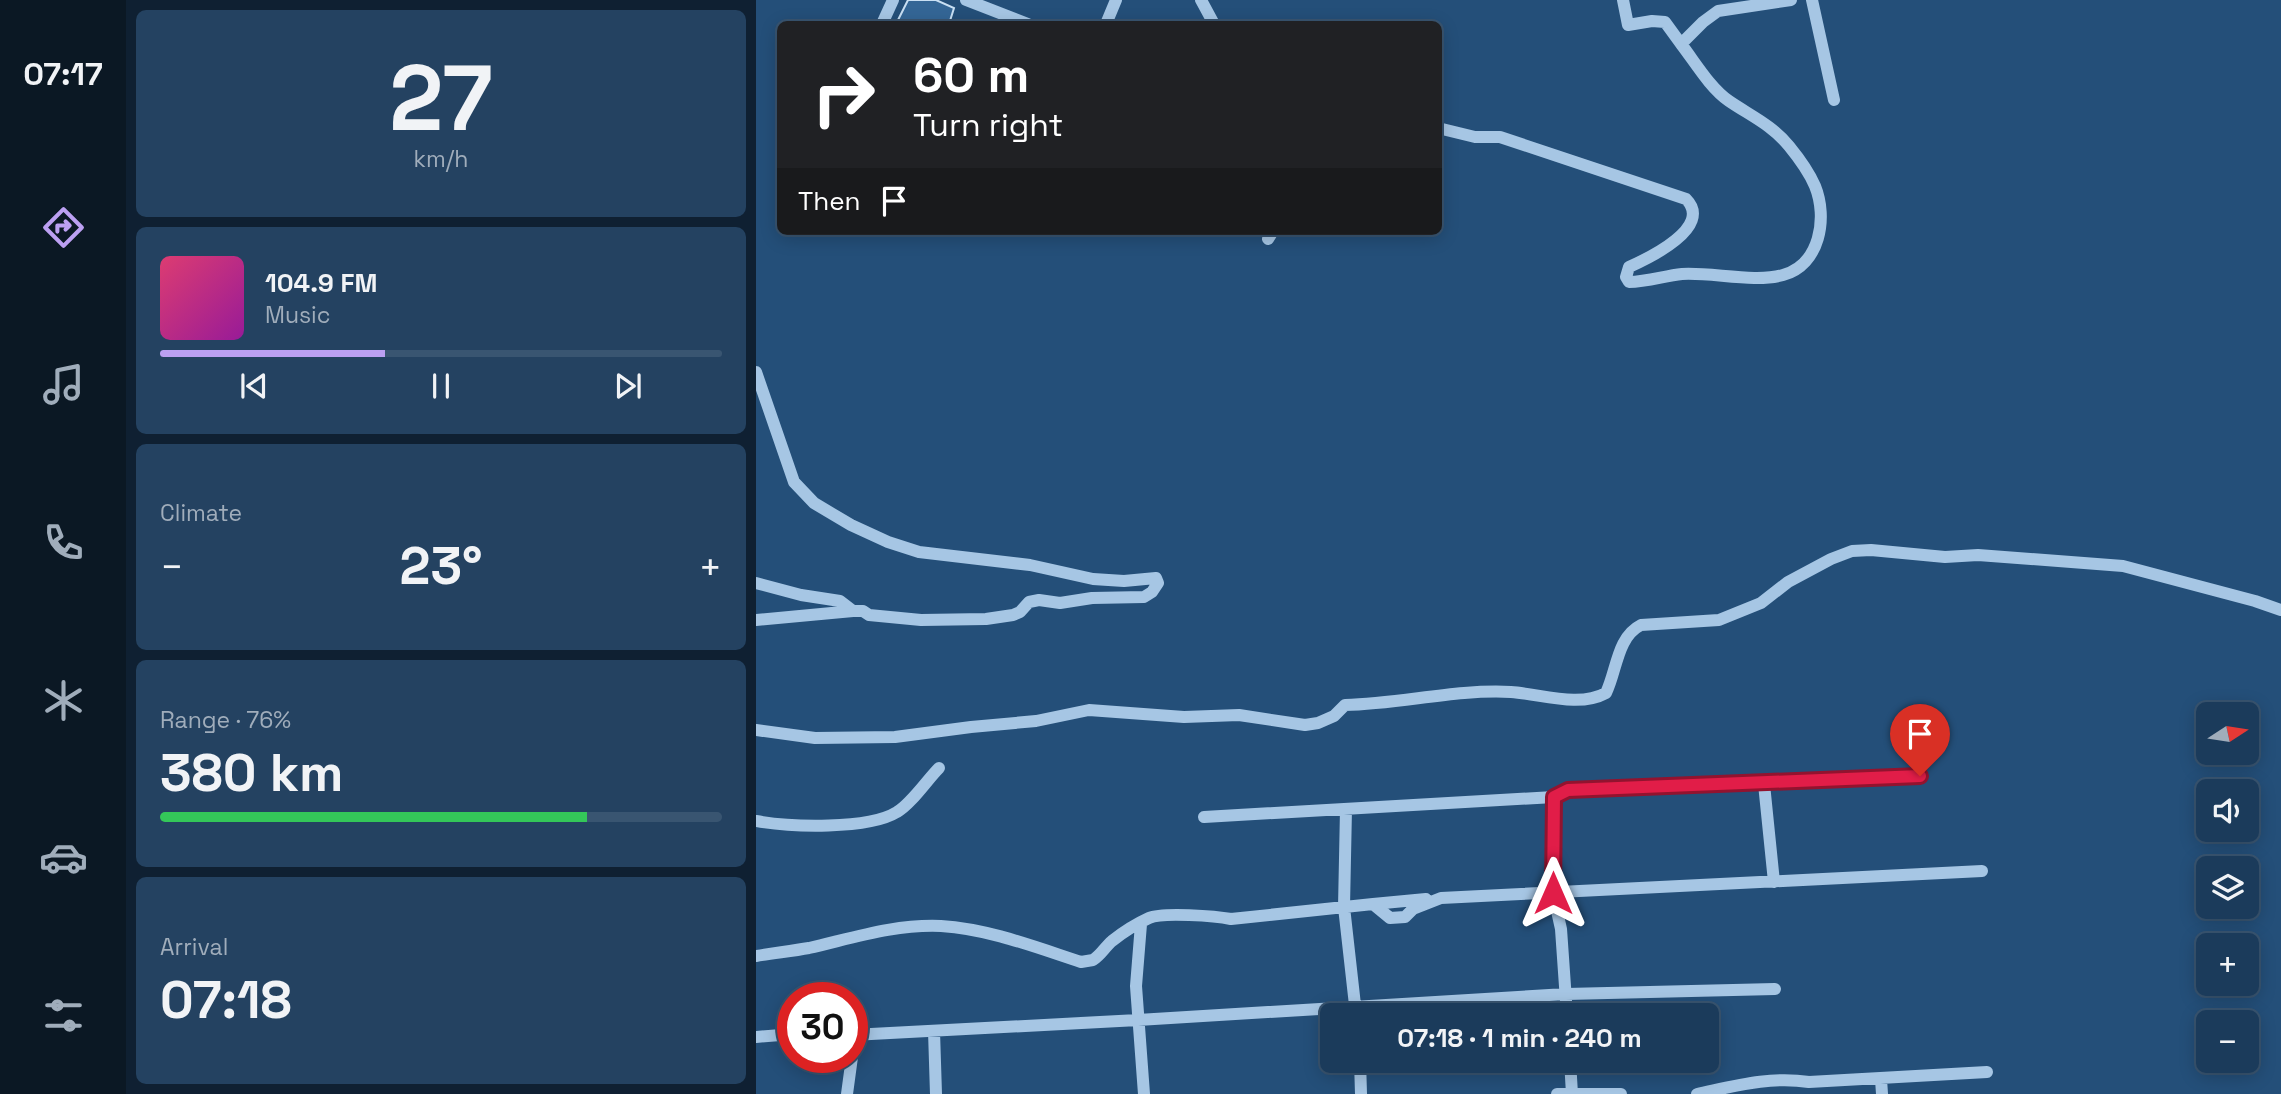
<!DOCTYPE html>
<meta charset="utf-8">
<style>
:root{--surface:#1b3b5b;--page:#244261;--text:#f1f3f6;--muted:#a0adbb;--line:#395571;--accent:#bca0f2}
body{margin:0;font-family:"Space Grotesk",sans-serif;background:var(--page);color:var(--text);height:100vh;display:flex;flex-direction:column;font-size:26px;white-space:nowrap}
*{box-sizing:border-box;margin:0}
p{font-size:23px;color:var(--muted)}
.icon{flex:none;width:38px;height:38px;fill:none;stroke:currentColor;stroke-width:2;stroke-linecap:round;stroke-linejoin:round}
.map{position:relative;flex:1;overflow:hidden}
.details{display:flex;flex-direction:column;gap:10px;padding:10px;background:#0f2032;width:630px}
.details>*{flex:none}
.guide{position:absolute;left:21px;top:21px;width:665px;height:214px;border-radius:10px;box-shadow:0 4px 18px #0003,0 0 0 2px var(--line);background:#202124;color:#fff;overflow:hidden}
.needle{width:46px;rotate:78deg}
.fabs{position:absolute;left:1440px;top:702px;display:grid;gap:14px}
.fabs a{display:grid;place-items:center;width:63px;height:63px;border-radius:10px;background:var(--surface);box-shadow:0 4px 18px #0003,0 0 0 2px var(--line);font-size:35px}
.speed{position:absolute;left:21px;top:982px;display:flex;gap:14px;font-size:35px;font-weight:700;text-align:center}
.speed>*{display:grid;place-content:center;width:91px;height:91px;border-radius:50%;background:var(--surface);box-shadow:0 4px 18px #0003,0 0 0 2px var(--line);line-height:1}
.speed .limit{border:10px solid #d22;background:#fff;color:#111}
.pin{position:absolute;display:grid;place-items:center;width:60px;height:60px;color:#fff;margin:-72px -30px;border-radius:50% 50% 50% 0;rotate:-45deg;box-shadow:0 0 7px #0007}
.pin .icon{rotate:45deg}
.me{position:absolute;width:77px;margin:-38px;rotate:0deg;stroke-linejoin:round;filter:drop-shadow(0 0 5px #0008)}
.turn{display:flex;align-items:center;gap:24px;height:147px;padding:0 21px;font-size:32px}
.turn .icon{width:91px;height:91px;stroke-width:2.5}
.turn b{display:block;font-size:49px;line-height:60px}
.then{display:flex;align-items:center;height:66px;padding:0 21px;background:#0003;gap:14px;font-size:26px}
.big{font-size:52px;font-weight:800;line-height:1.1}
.details .tile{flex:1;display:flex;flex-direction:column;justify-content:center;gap:10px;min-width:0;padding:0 24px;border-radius:10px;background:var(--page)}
.details .dial{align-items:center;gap:0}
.dial b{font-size:91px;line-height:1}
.song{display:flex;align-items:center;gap:21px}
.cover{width:84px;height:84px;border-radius:10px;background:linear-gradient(135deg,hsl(340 70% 55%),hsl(300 70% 35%))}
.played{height:7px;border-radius:4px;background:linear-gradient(90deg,var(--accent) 40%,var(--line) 40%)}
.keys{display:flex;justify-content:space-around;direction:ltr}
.heat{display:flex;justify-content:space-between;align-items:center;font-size:38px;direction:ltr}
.charge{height:10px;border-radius:5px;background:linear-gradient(90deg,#34c759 76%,var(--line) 0)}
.trip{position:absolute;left:564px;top:1003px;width:399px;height:70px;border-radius:10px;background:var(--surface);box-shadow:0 4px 18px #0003,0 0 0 2px var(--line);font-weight:800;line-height:70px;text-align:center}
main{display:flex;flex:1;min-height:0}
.dock{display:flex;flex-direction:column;width:126px;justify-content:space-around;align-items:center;background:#0b1824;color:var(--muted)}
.dock .icon{width:49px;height:49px}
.dock .selected{color:var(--accent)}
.dock b{font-size:32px;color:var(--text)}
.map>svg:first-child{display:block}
</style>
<main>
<nav class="dock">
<b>07:17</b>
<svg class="icon selected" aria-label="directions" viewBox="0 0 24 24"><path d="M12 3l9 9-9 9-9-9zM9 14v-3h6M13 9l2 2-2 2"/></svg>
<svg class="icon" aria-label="music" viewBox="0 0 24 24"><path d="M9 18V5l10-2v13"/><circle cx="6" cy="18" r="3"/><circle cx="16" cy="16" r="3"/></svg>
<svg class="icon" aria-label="phone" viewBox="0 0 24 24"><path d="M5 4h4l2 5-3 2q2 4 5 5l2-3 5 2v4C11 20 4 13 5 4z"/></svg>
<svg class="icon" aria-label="climate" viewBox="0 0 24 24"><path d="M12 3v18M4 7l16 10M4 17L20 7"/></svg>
<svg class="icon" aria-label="car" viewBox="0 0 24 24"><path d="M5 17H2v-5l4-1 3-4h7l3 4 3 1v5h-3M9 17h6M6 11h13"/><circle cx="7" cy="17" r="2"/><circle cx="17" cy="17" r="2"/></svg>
<svg class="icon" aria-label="filters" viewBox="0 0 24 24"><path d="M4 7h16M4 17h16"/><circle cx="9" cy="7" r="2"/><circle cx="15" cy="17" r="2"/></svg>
</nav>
<section class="details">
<div class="tile dial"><b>27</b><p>km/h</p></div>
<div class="tile">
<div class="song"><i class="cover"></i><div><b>104.9 FM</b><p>Music</p></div></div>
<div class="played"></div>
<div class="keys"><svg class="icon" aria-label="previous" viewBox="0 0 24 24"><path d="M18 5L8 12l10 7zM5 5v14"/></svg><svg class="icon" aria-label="pause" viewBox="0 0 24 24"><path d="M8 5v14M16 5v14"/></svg><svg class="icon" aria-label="next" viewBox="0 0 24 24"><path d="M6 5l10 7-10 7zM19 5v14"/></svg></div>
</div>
<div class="tile"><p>Climate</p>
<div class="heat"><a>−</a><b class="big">23°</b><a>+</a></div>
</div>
<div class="tile"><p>Range · 76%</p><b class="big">380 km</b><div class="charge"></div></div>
<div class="tile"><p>Arrival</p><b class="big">07:18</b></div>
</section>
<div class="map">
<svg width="1525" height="1094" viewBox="0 0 1525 1094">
<rect width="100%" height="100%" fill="#244f79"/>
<!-- building -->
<path fill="#346696" stroke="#c8dff3" stroke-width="2" d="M152 0H180L198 8 193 24H140Z"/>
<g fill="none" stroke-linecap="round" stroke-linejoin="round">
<!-- minor -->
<path stroke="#a6c6e4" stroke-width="12" d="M210 0 272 24
M445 0 458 24
M867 0 872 25 896 21 909 22 925 44 947 22 962 11 1035 0
M1056 0 1078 100
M126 24 137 0
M350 24 360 0
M682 128 719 137H744L930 199C958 227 893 258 873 267L870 277 873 282C891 282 908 276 926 274 955 272 999 283 1027 275 1064 265 1072 218 1059 186 1053 172 1042 157 1033 146 1016 125 995 116 973 101 954 88 939 62 925 44
M512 239 517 231
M0 372 38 482 58 503 95 525 132 542 163 552 274 565 337 579 368 581 400 578 402 583 396 592 388 597 336 598 304 603 283 600 273 602 264 612 257 615 230 619 165 620 113 615 107 611H97L0 620
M0 583 45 595 84 601 97 611
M0 730 59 738 139 737 215 727 280 721 333 710 428 717 483 715 549 725 562 723 578 716 589 705C645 704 699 689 755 692 785 694 823 708 850 693 861 670 861 637 885 625L963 620 1005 603 1032 582 1075 559 1096 551 1115 550 1189 557 1222 555 1367 566 1499 601 1525 610
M1008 784 1018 882
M798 797 797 893 805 929 811 1015
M590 809 588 907 600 1014
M448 817 798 797 812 790 832 789 1164 776
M0 821C34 827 112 830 141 812 155 804 171 780 183 768
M617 904 670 899
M385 924 380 986 388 1094
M0 956C18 953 36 951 53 948 97 938 139 924 185 926 233 929 279 947 325 962L337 960C345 955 349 947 356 941 366 933 382 923 393 918 406 912 460 916 475 919L617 904 634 918 649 917 657 909 685 898 1226 871
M178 1031 180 1094
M96 1035 382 1020 810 994 1019 989
M0 1037 37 1034
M604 1060 605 1094
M814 1060 816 1094
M1125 1079 1126 1094
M91 1094 96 1057
M801 1094H865
M941 1094C979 1086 1014 1076 1053 1082L1231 1072"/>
</g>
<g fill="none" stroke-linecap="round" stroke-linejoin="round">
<!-- route casing -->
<g stroke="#92132f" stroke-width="18">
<path id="route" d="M797 893 798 797 812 790 1164 776"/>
</g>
<!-- route -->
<use href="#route" stroke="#e11d48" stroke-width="12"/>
</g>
</svg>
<div class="fabs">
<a><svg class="needle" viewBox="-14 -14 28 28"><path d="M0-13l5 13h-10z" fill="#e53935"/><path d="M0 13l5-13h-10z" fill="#a0adbb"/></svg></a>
<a><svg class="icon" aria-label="sound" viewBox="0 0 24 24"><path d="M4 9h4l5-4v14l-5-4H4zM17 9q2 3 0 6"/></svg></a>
<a><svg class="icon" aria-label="layers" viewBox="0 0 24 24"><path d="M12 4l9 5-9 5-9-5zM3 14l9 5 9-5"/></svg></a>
<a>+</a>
<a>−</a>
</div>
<div class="speed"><div class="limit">30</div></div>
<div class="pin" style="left:1164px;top:776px;background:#d93025"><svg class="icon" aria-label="arrive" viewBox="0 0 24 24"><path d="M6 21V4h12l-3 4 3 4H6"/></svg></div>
<svg class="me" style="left:797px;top:893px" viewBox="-20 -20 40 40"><path d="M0-17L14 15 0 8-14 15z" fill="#e11d48" stroke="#fff" stroke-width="4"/></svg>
<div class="trip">07:18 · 1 min · 240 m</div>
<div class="guide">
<div class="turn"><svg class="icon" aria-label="right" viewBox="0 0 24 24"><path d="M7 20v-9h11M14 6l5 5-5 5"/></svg><div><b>60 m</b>Turn right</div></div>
<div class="then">Then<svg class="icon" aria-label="arrive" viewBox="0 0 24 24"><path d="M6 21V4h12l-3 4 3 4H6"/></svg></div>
</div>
</div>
</main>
